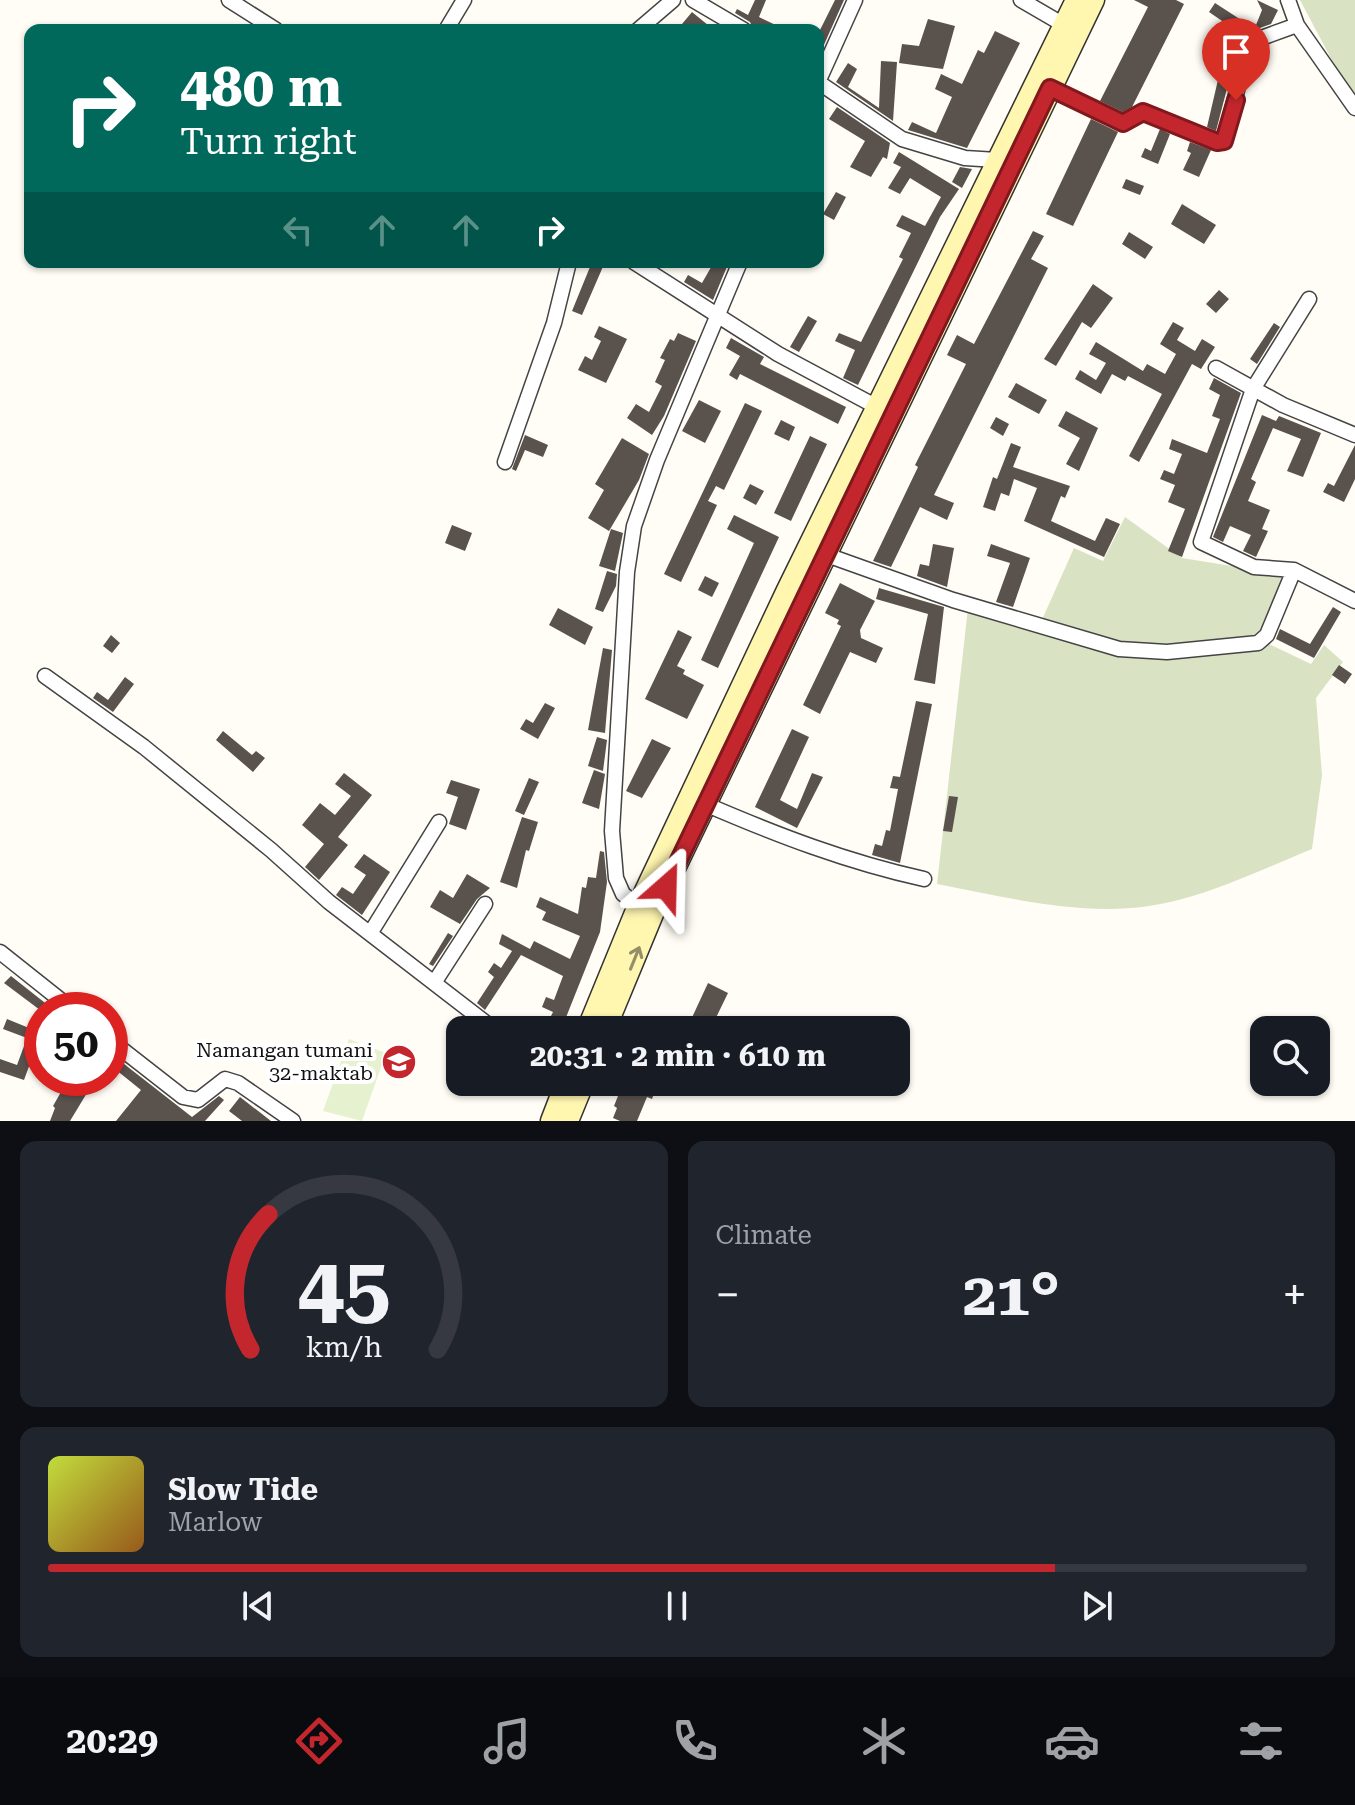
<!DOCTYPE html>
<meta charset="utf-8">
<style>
:root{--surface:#171b24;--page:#20242c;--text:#f1f3f6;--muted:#9ea1a6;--line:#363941;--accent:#c4262e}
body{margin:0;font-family:"Roboto Serif",serif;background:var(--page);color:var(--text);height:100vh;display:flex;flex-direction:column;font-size:30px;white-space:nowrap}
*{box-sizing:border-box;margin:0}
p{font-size:26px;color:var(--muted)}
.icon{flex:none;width:44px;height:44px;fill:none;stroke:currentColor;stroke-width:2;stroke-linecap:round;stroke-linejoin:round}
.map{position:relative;height:1121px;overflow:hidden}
.drawer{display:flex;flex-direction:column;gap:20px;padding:20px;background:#0d0f14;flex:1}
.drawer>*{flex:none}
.banner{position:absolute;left:24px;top:24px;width:800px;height:244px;border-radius:16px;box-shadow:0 2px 6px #0004;background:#00695c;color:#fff;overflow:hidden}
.controls{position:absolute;left:1250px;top:1016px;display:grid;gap:16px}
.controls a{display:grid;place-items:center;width:80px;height:80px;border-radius:16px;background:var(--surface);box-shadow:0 2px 6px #0004;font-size:40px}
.speed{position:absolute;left:24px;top:992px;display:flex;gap:16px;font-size:40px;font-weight:700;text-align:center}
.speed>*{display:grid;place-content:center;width:104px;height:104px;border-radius:50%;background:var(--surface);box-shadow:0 2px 6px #0004;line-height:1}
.speed .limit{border:12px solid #d22;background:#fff;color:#111}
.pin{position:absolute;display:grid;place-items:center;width:68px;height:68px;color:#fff;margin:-82px -34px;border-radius:50% 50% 50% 0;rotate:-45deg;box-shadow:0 0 8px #0007}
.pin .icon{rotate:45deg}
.me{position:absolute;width:88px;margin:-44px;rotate:25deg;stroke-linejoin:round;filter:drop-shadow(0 0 6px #0008)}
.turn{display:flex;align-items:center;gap:28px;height:168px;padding:0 24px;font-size:36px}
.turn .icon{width:104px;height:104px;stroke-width:2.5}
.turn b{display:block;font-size:56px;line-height:68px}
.lanes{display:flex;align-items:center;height:76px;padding:0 24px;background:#0003;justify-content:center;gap:40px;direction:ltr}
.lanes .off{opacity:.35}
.big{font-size:60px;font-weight:700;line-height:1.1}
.drawer .widget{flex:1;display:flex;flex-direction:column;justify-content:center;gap:12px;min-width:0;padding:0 28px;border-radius:16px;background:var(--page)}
.drawer .dial{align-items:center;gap:0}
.dial svg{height:208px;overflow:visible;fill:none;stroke:var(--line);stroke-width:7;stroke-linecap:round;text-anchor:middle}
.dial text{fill:var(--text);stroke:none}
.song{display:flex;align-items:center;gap:24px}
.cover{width:96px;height:96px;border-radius:12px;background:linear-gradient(135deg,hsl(70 70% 55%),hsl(30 70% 35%))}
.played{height:8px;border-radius:4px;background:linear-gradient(90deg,var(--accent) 80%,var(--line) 80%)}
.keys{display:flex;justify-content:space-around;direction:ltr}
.heat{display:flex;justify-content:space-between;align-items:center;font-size:44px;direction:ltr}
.drawer .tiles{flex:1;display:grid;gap:20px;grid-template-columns:1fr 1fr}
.widget:last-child{grid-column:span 2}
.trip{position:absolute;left:446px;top:1016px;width:464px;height:80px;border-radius:16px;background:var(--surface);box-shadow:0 2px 6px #0004;font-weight:700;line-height:80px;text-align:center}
.menu{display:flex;height:128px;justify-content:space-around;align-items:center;background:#090b0e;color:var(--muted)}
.menu .icon{width:56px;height:56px}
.menu .current{color:var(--accent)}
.menu b{font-size:36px;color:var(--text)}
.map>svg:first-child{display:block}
</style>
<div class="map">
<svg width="1355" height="1121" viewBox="0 0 1355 1121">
<rect width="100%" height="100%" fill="#fffdf5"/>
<!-- cemetery -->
<path fill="#d9e3c4" d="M1300 0H1355V96L1345 85Z
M1125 517 1182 558 1288 575 1269 644 1311 664 1324 645 1343 662 1316 698 1322 775 1312 849C1255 872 1193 904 1131 908 1066 913 1000 896 937 884L968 608 1037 631 1074 548 1103 561Z"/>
<!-- pitch -->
<path fill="#e6f2cf" d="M349 1039 386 1053 362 1121 323 1111Z"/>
<!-- building -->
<path fill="#5a524d" d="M755 0H766L759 17 786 30H754L750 22 735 13 737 9 748 15Z
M835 0H844L818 58V34Z
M1134 0H1176L1184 4 1132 107 1123 112 1100 101 1148 7Z
M1257 0 1278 10 1271 24 1254 30 1262 10Z
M1215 3 1252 27 1238 46 1216 131 1207 127 1224 54 1217 52 1231 27 1209 12Z
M692 12 714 30H677Z
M928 19 955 26 943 69 899 63 902 44 919 46Z
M995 31 1020 43 967 148 908 130 912 122 936 133 952 97 935 89 941 74 962 84 978 50 984 53Z
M881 61 897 62 893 121 836 82 848 63 857 69 848 87 879 108Z
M837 107 890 143 887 159 883 157 871 177 850 167 865 141 829 119Z
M1091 119 1118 132 1073 226 1046 214Z
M1160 129 1170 134 1158 164 1141 157 1145 148 1151 151Z
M1190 142 1211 150 1199 177 1183 170 1191 153 1187 151Z
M899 152 959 189 940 217 858 385 843 378 855 350 835 341 839 333 861 342 903 259 899 257 911 233 896 226 902 215 925 226 941 197 910 178 900 194 888 188 901 167 893 163Z
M960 167 972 169 962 188 952 182Z
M1126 179 1144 186 1140 195 1122 188Z
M836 192 846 197 834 220 823 214Z
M1182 204 1216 225 1204 244 1171 224Z
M1033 231 1044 236 1031 259 1048 268 934 495 954 503 947 520 920 507 891 567 873 561 918 467 915 465 966 364 947 355 957 335 974 344Z
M1129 232 1153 247 1145 259 1122 244Z
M592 262H605L582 315 572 311Z
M714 262H729L713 300 684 282 688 275 702 283Z
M1093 284 1113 298 1091 328 1082 322 1056 366 1044 359Z
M1219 290 1229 299 1216 313 1206 304Z
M808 316 817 321 799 352 790 347Z
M1173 322 1184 328 1177 340 1195 351 1202 339 1215 347 1201 369 1192 364 1139 462 1129 456 1162 394 1128 376 1125 381 1112 374 1101 394 1075 379 1080 370 1096 380 1106 363 1089 354 1096 342 1143 371 1147 364 1165 374 1176 354 1160 344Z
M1274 323 1280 327 1257 364 1250 359Z
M599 326 627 339 606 383 578 370 585 356 592 360 601 341 594 337Z
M678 333 696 341 664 416 652 435 627 418 636 404 649 412 662 386 655 382 665 360 660 358 670 339 674 341Z
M731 338 764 357 760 364 846 407 838 424 740 374 737 380 729 375 740 356 726 348Z
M1214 378 1241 393 1182 557 1168 551 1185 509 1168 502 1175 485 1160 479 1164 470 1174 474 1182 454 1169 449 1172 439 1207 453 1220 419 1212 416 1220 395 1209 389Z
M1016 383 1047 400 1039 414 1008 397Z
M699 400 721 411 705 443 682 431Z
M745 403 762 411 724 490 716 486 708 501 717 505 681 582 664 574Z
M1066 411 1098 428 1079 471 1066 464 1080 438 1058 426Z
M1262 415 1276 421 1279 416 1321 433 1303 477 1287 471 1301 439 1273 428 1251 479 1256 482 1248 501 1270 510 1262 529 1268 531 1256 557 1243 551 1251 535 1230 526 1223 542 1213 537Z
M996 417 1009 424 1003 436 990 428Z
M781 420 795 427 789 441 774 434Z
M525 435 548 445 543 457 525 450 516 471 512 469Z
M810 436 827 444 791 521 774 513Z
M622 438 649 454 639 480 609 531 588 518 604 490 595 484Z
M1011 443 1021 447 1013 467 1070 486 1065 498 1061 496 1051 521 1095 541 1106 518 1120 524 1104 557 1024 521 1037 488 1014 479 1009 496 1001 493 995 511 983 507 993 477 997 479Z
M1355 445V479L1344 502 1323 492 1328 483 1334 486Z
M750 484 764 491 756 505 743 498Z
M734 515 779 537 718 668 701 660 754 543 727 529Z
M452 525 472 533 465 551 445 543Z
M611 529 623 533 615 571 599 566Z
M933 544 954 548 947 587 917 576 920 564 929 566Z
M991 544 1030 558 1013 607 996 602 1010 563 987 556Z
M607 571 617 574 616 586 603 612 595 609Z
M705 576 719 583 712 597 698 590Z
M840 583 875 601 860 630 861 638 883 648 876 663 850 652 820 714 803 705 841 626 837 624 839 620 825 613Z
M879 588 944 607 935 684 914 680 928 614 876 599Z
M1333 607 1341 612 1314 658 1276 639 1280 629 1310 644Z
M558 608 593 627 585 645 549 625Z
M678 630 692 637 677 666 685 670 683 674 704 685 687 719 645 699Z
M111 635 120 643 112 653 103 646Z
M603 648 612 650 605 733 588 730Z
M1339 665 1352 674 1345 684 1332 675Z
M125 677 134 684 113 712 93 698 97 692 108 700Z
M916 701 932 704 900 863 872 855 875 844 882 846 886 830 890 831 898 789 890 788 893 776 900 777Z
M545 703 555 708 538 739 520 729 526 719 533 723Z
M792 729 809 737 780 800 797 809 812 773 823 777 797 828 755 807Z
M223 731 252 755 256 751 265 758 253 772 216 740Z
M597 737 607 740 603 771 588 766Z
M652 739 671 748 642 798 626 791Z
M594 770 605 774 599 809 582 803Z
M344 773 372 795 338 837 348 845 319 880 305 867 324 844 302 825 320 803 335 815 351 796 335 784Z
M529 778 539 782 524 815 515 811Z
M451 780 480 789 466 830 449 824 458 797 446 793Z
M949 796 958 797 952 832 943 831Z
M522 817 538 822 529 851 526 850 517 888 500 882Z
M600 851 604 852 607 882 600 932 561 1030H544L553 1012 542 1007 546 997 554 1000 563 976 521 955 485 1010 477 1003 494 977 488 972 494 963 501 968 512 951 499 944 502 934 530 949 534 941 570 959 580 936 542 920 546 912 536 907 540 897 578 914 582 887 586 888 588 877 596 878Z
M364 854 390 872 362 915 336 895 342 887 353 894 366 875 354 867Z
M467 874 490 888 477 899 460 924 430 907 440 890 453 898Z
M448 933 453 936 433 966 429 964Z
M11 976 54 1010H42V1031L24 1080 0 1072V1059L17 1065 27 1038 3 1029 7 1019 29 1028 40 1010 4 983Z
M708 983 728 993 710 1030H701L689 1024Z
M110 1053 192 1117 219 1096 224 1100 205 1121H116L141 1090 110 1065Z
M69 1078H96L70 1121H50L55 1108 53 1106Z
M628 1082H654L652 1086 656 1088 652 1099 647 1097 637 1121H620L613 1118 617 1108 614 1106 622 1086 626 1088Z
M240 1097 271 1121H242L229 1111Z"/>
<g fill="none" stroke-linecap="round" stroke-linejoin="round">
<!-- street casing -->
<g stroke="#444" stroke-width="17">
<path id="street" d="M229 0 276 30
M693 0 744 30
M1021 0 1064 25
M1288 0 1297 25 1355 108
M446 30 464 0
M638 30 673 0
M818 82 902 139 965 158 997 160
M818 82 855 0
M1050 88 1123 123 1143 112 1217 142 1224 141 1248 48 1253 41 1297 25
M634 262 778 354 877 407
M1309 299 1253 389 1201 542 1254 567 1294 570 1355 601
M1216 368 1283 405 1355 435
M505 462 554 323 569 262
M824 554 953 600 1119 649 1167 652 1258 643 1267 635 1294 570
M45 676 144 747 271 850 329 902 495 1030
M705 804C777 835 847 862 924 879
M645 911 623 894 616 878 612 831 627 572 634 526 657 460 740 262
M371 932 439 822
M0 952 73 1010
M434 983 485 904
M110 1040 183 1097 198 1100 225 1079 238 1083 293 1121"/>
</g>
<!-- secondary casing -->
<g stroke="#333" stroke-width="23">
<path id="secondary" d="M587 1030 637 908 787 590 1076 0
M605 1030 653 914 1094 0
M551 1121 566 1082
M568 1121 584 1082"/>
</g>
<!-- street -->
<use href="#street" stroke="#fff" stroke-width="14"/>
<!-- secondary -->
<use href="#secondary" stroke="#fff6b0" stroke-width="20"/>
</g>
<!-- one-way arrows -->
<defs><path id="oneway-shaft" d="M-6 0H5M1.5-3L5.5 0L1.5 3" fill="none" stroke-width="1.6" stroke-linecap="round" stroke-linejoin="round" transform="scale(2)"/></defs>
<use stroke="#948f68" href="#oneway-shaft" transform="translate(635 958) rotate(-68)"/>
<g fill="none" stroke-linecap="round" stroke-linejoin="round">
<!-- route casing -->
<g stroke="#7f191e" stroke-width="20">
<path id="route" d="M666 887 1050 88 1123 123 1143 112 1217 142 1224 141 1236 100"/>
</g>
<!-- route -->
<use href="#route" stroke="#c4262e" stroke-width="14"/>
</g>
<!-- icons -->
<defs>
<g id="school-disc" transform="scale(1.8)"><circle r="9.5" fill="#c4262e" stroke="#fff"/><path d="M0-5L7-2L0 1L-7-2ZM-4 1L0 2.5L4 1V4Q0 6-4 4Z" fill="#fff"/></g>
</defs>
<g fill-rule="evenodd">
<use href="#school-disc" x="399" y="1062"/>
</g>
<g text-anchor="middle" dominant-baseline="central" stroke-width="8" stroke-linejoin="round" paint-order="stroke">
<!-- poi labels -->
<g font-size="20" fill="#111" stroke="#fff" text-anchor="end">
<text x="373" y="1050">Namangan tumani<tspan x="373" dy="23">32-maktab</tspan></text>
</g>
</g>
</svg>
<div class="controls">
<a><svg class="icon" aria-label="search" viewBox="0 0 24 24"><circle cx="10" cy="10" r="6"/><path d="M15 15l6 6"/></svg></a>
</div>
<div class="speed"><div class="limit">50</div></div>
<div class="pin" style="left:1236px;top:100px;background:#d93025"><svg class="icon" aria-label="arrive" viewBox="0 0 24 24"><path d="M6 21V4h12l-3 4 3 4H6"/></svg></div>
<svg class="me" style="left:666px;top:887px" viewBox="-20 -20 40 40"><path d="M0-17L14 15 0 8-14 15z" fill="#c4262e" stroke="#fff" stroke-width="4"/></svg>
<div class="trip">20:31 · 2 min · 610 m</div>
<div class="banner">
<div class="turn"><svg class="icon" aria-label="right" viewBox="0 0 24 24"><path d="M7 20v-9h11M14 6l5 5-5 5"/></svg><div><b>480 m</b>Turn right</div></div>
<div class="lanes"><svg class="icon off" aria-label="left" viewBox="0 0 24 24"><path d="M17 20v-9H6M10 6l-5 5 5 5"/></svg><svg class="icon off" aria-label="ahead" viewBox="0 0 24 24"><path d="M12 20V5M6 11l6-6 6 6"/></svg><svg class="icon off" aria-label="ahead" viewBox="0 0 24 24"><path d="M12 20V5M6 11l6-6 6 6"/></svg><svg class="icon" aria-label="right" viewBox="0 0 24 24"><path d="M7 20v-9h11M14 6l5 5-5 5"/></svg></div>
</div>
</div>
<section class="drawer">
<div class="tiles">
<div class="widget dial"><svg viewBox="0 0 100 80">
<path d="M14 69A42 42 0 1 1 86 69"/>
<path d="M14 69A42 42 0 0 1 21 17" stroke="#c4262e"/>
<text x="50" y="56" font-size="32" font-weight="700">45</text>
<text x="50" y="72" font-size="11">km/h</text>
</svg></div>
<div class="widget"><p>Climate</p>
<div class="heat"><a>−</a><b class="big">21°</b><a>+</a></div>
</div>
<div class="widget">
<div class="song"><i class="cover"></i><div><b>Slow Tide</b><p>Marlow</p></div></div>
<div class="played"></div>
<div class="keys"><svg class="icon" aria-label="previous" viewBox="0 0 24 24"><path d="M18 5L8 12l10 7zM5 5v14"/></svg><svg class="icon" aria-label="pause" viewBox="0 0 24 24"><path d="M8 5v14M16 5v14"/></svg><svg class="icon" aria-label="next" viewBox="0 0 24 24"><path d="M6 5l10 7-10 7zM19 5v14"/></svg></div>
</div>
</div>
</section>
<nav class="menu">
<b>20:29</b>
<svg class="icon current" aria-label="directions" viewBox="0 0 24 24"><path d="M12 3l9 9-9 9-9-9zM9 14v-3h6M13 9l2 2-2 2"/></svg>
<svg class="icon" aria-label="music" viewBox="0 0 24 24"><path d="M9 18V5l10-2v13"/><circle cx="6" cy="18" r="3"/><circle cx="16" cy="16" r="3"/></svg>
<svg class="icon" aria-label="phone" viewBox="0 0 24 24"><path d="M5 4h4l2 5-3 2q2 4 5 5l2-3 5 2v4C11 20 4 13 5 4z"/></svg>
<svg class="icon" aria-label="climate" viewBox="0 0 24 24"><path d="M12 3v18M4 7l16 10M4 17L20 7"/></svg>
<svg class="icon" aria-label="car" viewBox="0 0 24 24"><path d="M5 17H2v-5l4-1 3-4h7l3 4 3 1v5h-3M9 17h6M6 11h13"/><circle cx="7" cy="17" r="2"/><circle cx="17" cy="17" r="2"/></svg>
<svg class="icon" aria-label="filters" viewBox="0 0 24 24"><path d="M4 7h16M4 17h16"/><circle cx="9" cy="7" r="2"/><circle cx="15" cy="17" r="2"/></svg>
</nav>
